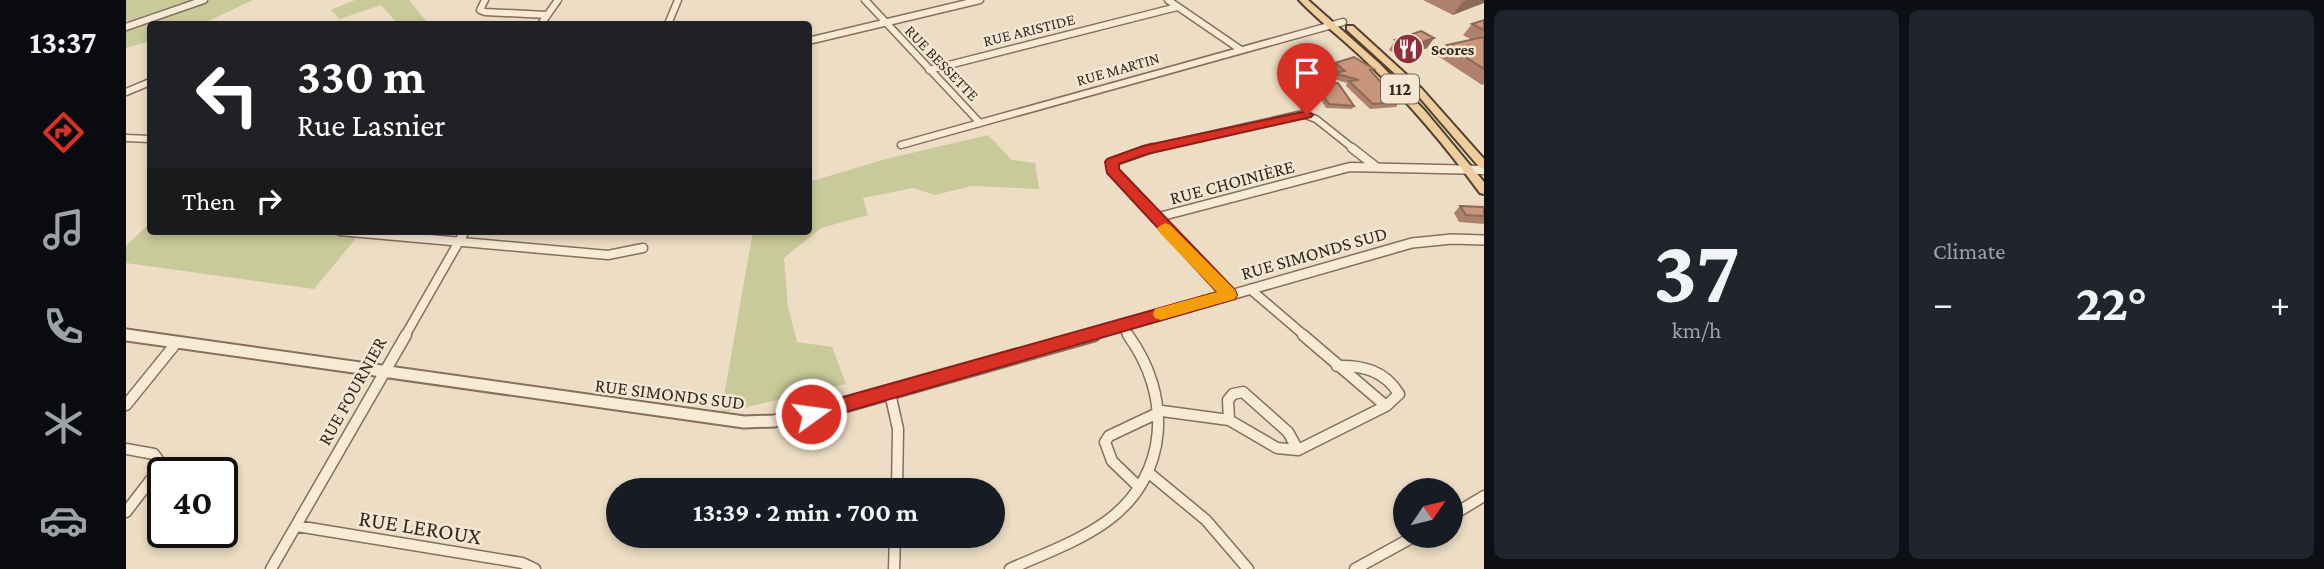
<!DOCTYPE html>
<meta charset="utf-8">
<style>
:root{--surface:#171b24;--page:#20242c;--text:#f1f3f6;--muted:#9ea1a6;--accent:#d93025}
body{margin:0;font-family:"Crimson Pro",serif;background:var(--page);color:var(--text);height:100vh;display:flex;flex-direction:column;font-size:26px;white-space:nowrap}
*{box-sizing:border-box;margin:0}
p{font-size:23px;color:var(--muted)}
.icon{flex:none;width:38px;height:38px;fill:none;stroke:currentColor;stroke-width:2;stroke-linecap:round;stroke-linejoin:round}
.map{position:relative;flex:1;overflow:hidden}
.sheet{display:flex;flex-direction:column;gap:10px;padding:10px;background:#0d0f14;width:840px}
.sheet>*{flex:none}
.hud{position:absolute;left:21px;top:21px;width:665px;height:214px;border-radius:7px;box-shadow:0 4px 10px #0003;background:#202124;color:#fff;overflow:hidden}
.needle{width:46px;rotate:55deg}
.fabs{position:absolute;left:1267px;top:478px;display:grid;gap:14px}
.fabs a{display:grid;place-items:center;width:70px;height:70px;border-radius:50%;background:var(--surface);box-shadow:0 4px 10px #0003;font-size:35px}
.speed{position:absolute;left:21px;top:457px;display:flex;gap:14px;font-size:35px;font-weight:700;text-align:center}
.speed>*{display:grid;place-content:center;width:91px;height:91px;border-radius:50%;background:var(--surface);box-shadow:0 4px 10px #0003;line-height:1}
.speed .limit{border:4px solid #111;border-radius:10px;background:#fff;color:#111}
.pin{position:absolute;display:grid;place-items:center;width:60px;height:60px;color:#fff;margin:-72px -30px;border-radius:50% 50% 50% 0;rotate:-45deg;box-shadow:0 0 7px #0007}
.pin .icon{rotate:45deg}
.me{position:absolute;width:77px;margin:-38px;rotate:76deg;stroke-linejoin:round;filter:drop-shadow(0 0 5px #0008)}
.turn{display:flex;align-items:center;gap:24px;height:147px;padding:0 35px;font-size:32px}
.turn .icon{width:91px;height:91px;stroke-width:2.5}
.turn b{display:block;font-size:49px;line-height:60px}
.then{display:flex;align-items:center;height:66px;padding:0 35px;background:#0003;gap:14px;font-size:26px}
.big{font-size:52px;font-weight:700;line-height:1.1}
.sheet .tile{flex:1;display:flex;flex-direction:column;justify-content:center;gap:10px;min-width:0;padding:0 24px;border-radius:10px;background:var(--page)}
.sheet .dial{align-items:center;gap:0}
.dial b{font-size:91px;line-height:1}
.heat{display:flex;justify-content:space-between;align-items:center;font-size:38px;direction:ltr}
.sheet .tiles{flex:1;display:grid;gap:10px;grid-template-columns:repeat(2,1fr)}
.trip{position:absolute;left:480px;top:478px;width:399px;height:70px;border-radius:35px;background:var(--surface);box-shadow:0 4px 10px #0003;font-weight:700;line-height:70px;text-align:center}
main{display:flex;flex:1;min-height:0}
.tab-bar{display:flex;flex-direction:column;width:126px;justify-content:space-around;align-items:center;background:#090b0e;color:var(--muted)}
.tab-bar .icon{width:49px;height:49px}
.tab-bar .active{color:var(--accent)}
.tab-bar b{font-size:32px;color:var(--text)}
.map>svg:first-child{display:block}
</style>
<main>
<nav class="tab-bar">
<b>13:37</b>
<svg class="icon active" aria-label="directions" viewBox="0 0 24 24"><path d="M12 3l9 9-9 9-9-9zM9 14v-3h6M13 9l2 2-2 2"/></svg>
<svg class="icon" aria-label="music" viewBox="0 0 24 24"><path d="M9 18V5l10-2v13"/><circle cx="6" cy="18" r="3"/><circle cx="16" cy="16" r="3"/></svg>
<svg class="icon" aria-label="phone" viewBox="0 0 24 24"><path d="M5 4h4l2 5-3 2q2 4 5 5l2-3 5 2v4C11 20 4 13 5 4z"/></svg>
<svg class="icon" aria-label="climate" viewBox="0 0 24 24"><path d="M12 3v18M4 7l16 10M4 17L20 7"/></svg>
<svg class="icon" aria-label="car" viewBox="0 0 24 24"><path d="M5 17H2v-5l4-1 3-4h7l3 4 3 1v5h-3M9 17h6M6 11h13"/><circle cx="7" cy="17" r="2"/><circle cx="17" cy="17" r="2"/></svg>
</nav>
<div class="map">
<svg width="1358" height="569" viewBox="0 0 1358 569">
<rect width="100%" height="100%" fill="#ecddc4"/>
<!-- green -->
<path fill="#c8ca99" d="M0 0H127L76 24H24V41L0 48Z
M229 0H283L303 24H272L255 5 214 19 205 10Z
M862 135 886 160 909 163 913 189 846 186 809 195 787 188 737 198 742 215 695 228 658 258 662 307 671 342 706 347 720 384 595 413 627 231H682L683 182 760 159Z
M24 223V231H236L188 289 0 263V246Z"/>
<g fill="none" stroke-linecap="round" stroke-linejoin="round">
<!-- minor-far2 casing -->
<g stroke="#866f5b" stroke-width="9">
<path id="minor-far2" d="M359 0 354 10 359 12 421 15
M739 0 854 123
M1042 0 1115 50
M415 24 432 0
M542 24 552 0
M0 27 78 0
M682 41 854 0
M803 70 1051 7
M0 92 24 82
M0 138 24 139
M775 145 1217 22
M1018 150 1177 114 1190 119 1229 150"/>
</g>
<!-- minor-far1 casing -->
<g stroke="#866f5b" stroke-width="11">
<path id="minor-far1" d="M1026 148 986 162V170L1103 295
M1226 148 1249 166
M1029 218 1224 167 1358 170
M214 231 482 255 517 248
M1124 289 1179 336
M995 325 1003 336
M279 336 339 231"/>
</g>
<!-- minor casing -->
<g stroke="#866f5b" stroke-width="13">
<path id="minor" d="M1211 366C1237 365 1259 371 1273 394L1260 406
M764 393 772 429 771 490
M0 405 51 342
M1103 420 1102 400 1107 394 1117 392 1162 432 1172 450
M0 449 28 454 33 461 30 473 0 512
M1023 473 1080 520 1122 569
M1013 487 986 461 979 442 983 436 1036 411 1103 420 1151 448 1172 450 1260 406 1177 335
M1325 516 1358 496
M171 526 396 563 409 569
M145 569 280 335
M768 569 769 536
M884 569C917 554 952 542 981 521 1044 475 1046 395 1002 335
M1229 569 1289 536"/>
</g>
<!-- tertiary-far1 casing -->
<g stroke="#866f5b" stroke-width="12">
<path id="tertiary-far1" d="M0 335 9 336
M962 336 1286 243 1326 239 1358 240"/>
</g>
<!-- tertiary casing -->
<g stroke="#866f5b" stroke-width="15">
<path id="tertiary" d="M0 335 618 422 648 421 719 406 968 335"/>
</g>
<!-- primary casing -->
<g stroke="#543e2f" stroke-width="4">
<path id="primary" d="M1173 0H1182L1254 64 1299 111 1358 182V194L1354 193C1321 148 1285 105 1245 66 1222 43 1195 23 1173 0Z
M1221 26H1227L1295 88 1358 159V169L1354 168 1289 92 1221 30Z"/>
</g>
<!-- minor-far2 -->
<use href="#minor-far2" stroke="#f7ebd7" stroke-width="6"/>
<!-- minor-far1 -->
<use href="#minor-far1" stroke="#f7ebd7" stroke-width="8"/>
<!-- minor -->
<use href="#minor" stroke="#f7ebd7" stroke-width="10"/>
<!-- tertiary-far1 -->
<use href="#tertiary-far1" stroke="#f7ebd7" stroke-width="9"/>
<!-- tertiary -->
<use href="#tertiary" stroke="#f7ebd7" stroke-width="11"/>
<!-- primary -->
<use href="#primary" fill="#eece9e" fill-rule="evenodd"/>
</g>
<!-- wall -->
<path fill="#ad816b" d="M1297 0H1358L1327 15Z
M1358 20V84L1356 85 1312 56 1321 45 1346 40 1337 35 1346 24Z
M1308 38 1301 48 1275 57 1263 50 1269 40Z
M1209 63 1246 73 1273 102 1270 107 1244 109 1220 86 1221 83 1205 78 1208 73 1211 72 1206 68Z
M1190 84 1228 106 1226 109 1200 108 1188 88Z
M1334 206 1358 207V224L1333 222 1328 213Z"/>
<!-- shaded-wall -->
<path fill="#8d6957" d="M1341 0H1358V3L1327 15 1336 2Z
M1308 38 1301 48 1275 57 1282 47Z"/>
<!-- building -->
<path fill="#c9967c" stroke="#8d6957" stroke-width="2" d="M1358 20V30L1346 24Z
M1295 31 1308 38 1282 47 1269 40Z
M1358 37V69L1321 45Z
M1228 57 1248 69 1244 70 1273 102 1247 104 1223 81 1233 80 1208 73 1219 71 1209 63Z
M1212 83 1228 106 1203 104 1190 84Z
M1334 206 1358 207V216L1340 215Z"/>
<!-- route -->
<path fill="#d93025" stroke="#8d1f18" stroke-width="2" d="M1181 111 1187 115 1185 117 1021 154 993 164V169L1109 290 1111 295 1109 299 685 422 679 420 676 414 679 409 685 406 1091 292 981 173 979 162 981 159 1017 146Z"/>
<!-- slow -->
<path fill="#f59e0b" d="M1039 223 1044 225 1109 290 1111 295 1109 299 1035 320 1029 318 1027 314 1029 309 1091 292 1033 232 1031 228Z"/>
<!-- icons -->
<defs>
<g id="restaurant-disc" transform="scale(1.575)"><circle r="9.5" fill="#922e37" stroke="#f4e8d4"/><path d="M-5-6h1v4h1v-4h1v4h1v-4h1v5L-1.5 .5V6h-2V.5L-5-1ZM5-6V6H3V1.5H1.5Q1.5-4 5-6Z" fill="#fff"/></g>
</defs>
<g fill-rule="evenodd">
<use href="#restaurant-disc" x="1282" y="49"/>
</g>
<g text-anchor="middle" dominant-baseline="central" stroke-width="5" stroke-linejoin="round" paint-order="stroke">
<!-- far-street labels -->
<g font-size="16" fill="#37281f" stroke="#f4e8d4">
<text transform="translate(903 30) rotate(-14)">RUE ARISTIDE</text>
<text transform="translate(816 63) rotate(46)">RUE BESSETTE</text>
<text transform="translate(992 69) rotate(-16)">RUE MARTIN</text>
</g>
<!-- far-poi labels -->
<g font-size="16" font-weight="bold" fill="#37281f" stroke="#f4e8d4" text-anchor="start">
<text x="1305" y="49">Scores</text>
</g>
<!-- shield labels -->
<rect fill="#f4e8d4" stroke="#706255" stroke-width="2" x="1255" y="74.5" width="38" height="29" rx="5"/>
<g font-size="18" font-weight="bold" fill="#37281f">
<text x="1274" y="89">112</text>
</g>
<!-- street labels -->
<g font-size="19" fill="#37281f" stroke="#f4e8d4">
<text transform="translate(1106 182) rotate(-15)">RUE CHOINIÈRE</text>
<text transform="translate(1188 253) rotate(-16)">RUE SIMONDS SUD</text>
<text transform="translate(226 391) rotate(-61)">RUE FOURNIER</text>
<text transform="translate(544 394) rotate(7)">RUE SIMONDS SUD</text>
</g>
<!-- near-street labels -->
<g font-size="23" fill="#37281f" stroke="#f4e8d4">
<text transform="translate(294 527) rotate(9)">RUE LEROUX</text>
</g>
</g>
</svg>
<div class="fabs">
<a><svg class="needle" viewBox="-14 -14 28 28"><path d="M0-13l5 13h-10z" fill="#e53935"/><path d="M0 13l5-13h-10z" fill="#9ea1a6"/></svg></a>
</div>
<div class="speed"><div class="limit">40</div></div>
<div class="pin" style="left:1181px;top:115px;background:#d93025"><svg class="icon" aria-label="arrive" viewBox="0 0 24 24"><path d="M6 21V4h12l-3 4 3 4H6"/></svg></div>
<svg class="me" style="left:685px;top:414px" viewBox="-20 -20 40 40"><circle r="17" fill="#d93025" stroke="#fff" stroke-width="3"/><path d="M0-11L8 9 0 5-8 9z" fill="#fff"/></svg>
<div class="trip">13:39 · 2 min · 700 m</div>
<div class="hud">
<div class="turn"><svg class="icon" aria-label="left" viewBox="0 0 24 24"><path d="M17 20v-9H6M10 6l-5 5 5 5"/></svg><div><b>330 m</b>Rue Lasnier</div></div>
<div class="then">Then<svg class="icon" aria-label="right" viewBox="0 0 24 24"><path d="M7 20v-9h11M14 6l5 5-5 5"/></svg></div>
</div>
</div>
<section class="sheet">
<div class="tiles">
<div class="tile dial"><b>37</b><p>km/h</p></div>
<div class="tile"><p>Climate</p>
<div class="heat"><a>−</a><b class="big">22°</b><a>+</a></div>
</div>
</div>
</section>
</main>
